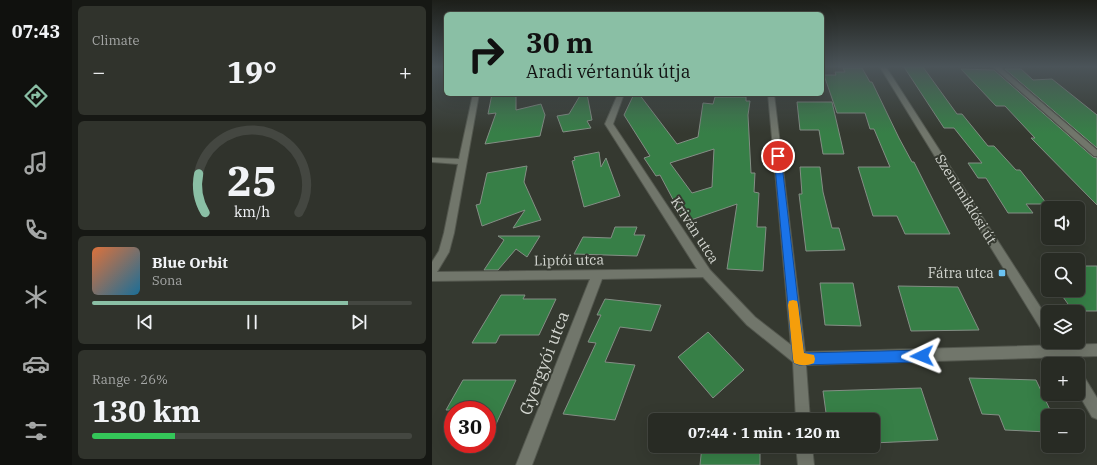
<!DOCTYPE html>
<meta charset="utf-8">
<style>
:root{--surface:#282b24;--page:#30332c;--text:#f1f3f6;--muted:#a5a7a6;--line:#444741;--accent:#8abfa5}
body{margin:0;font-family:"IBM Plex Serif",serif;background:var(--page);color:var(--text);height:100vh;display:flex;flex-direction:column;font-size:15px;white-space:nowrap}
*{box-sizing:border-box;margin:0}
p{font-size:13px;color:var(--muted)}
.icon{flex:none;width:22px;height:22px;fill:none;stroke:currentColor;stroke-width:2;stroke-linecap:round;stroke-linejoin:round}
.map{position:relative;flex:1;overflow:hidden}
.sheet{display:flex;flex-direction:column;gap:6px;padding:6px;background:#161814;width:360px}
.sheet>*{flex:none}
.guide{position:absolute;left:12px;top:12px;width:380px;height:84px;border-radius:6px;box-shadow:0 4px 16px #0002,0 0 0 1px var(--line);background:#8abfa5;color:#111;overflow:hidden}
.fabs{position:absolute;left:609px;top:201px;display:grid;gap:8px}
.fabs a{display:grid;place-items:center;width:44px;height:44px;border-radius:6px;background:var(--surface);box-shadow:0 4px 16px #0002,0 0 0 1px var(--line);font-size:20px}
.speed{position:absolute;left:12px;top:401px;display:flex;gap:8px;font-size:20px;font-weight:700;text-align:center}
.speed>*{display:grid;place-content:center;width:52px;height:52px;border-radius:50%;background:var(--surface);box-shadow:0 4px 16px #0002,0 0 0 1px var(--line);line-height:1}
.speed .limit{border:6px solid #d22;background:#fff;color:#111}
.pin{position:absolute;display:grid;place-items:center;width:34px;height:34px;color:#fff;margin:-17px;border:2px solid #fff;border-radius:50%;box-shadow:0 1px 4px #0007}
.me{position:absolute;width:44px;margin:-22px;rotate:268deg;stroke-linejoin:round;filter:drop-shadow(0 0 3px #0008)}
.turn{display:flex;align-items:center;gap:14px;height:84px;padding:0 16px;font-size:18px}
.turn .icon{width:52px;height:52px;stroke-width:2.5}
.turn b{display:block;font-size:28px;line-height:34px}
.big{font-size:30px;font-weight:700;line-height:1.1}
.sheet .card{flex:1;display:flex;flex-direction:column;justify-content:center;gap:6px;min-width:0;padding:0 14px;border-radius:6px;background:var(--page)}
.sheet .dial{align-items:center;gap:0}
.dial svg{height:104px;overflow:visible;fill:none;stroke:var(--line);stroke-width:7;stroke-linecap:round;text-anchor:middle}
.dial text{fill:var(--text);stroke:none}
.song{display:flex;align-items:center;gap:12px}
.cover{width:48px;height:48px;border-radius:6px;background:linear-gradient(135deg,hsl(20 70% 55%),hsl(200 70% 35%))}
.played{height:4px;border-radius:2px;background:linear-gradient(90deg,var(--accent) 80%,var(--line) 80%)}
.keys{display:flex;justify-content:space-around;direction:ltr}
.heat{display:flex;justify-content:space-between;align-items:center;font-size:22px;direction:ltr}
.charge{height:6px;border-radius:3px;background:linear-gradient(90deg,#34c759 26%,var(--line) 0)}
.trip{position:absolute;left:216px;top:413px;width:232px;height:40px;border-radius:6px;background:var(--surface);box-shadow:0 4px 16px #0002,0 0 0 1px var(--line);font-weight:700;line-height:40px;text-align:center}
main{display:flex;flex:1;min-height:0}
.menu{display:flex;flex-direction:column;width:72px;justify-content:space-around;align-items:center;background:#10110e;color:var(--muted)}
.menu .icon{width:28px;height:28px}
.menu .selected{color:var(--accent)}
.menu b{font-size:18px;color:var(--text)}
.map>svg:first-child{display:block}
</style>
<main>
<nav class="menu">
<b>07:43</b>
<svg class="icon selected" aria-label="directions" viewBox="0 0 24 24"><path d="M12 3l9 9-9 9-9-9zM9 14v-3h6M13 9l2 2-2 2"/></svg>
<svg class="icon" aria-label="music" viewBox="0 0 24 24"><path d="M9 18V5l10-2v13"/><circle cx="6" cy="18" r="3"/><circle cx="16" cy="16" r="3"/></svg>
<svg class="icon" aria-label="phone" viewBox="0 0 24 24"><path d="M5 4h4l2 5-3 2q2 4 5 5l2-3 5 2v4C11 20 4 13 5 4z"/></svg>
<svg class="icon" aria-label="climate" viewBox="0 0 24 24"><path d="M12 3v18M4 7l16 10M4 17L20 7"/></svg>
<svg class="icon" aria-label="car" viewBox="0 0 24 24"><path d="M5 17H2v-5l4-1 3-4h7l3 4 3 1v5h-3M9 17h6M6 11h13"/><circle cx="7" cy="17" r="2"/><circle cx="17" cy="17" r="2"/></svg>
<svg class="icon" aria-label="filters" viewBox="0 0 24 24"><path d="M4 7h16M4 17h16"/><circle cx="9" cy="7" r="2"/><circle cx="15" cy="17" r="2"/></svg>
</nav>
<section class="sheet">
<div class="card"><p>Climate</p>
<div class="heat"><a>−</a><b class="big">19°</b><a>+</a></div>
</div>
<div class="card dial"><svg viewBox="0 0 100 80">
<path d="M14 69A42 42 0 1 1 86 69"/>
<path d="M14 69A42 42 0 0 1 9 39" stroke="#8abfa5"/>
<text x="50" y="56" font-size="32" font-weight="700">25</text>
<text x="50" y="72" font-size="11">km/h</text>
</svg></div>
<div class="card">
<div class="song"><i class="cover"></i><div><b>Blue Orbit</b><p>Sona</p></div></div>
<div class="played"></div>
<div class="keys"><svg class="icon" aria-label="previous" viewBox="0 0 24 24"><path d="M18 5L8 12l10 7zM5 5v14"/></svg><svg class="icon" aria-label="pause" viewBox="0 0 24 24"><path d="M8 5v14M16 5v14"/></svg><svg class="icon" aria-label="next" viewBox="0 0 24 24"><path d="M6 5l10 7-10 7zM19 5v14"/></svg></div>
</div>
<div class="card"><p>Range · 26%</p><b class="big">130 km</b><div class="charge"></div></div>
</section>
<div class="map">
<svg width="665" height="465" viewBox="0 0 665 465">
<rect width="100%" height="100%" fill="#353930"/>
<!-- building -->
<path fill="#377f47" stroke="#848e85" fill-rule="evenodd" d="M472 67H491L525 114H530L556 146H562L584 170H588L615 204H594L601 213H576L554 178H546L536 163H550L522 128H512Z
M411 68H430L438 82H440L467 138 480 162H482L518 234H473L465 216H441L426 167H458L442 129H438L433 113H405L392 75H404L403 72H413Z
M529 69 562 70 661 157 665 158V205L599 138H603L573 106H564Z
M573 69H589L601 80 620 79 665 115V148Z
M60 94H84V110L109 104 113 115 108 136 53 144 64 113 56 114Z
M149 94H155L160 120 155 121 159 128 131 132 125 116 137 114Z
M202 94H207L245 144 266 137 271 103 281 104 283 97H314V101H318L316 115 319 173H323L322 192 327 193 325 227H334L331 271 295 269 305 204 253 222 228 175 224 176 212 158 218 156 192 115ZM282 149 280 187 260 193 238 163Z
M365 102H400L412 154H391L387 130H368Z
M167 152 169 167 174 158 188 196 152 207 140 161 143 160 142 157Z
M95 166 92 182 109 220 81 228 93 210 50 226 44 205 48 204 55 173Z
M368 167H388L391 192 400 228H407L413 250 374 251 367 194H370Z
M183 227H205L202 235H213L205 256 142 254 151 237 179 238Z
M66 236H108L95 257 84 249 66 270H52L72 240Z
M646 266H665V311H641L626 290H646Z
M388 283H421L429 326 393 325Z
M466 286 526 287 547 330 479 331Z
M69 295H93L91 299H124L107 335H68L64 343H40Z
M173 299 229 305 219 331 188 327 173 362 203 365 183 420 131 414 164 343 156 342 169 315H165Z
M276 332 312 370 281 398 246 357Z
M537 378 604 380 621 416H616V432L573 430 567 415 550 414Z
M31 380H84L55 444V410H14Z
M489 388 506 440 441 443V420H395L391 391Z
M270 446H328V465H268Z"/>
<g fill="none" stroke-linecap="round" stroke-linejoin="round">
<!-- minor casing -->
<g stroke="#53574e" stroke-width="2">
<path id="minor" d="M561 67H568L665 150V156H662Z
M41 94H47L22 233 17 252 5 272 265 269 173 124 186 94H192L181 124 278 270 323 317 359 345 336 94H342L373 352 665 344V356L374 365 378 420H364L361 362 315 325 271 277 170 279 100 465H84L158 279 0 281V262L7 251 12 233 26 164 0 162V158L27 159Z
M364 446H380L382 465H366Z"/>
</g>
<!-- tertiary casing -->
<g stroke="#53574e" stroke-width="2">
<path id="tertiary" d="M448 67H454L616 319V336L612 334Z
M617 342H630L644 364H629Z
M646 373 651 375 665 398V419L660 417 646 393Z"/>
</g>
<!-- minor -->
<use href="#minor" fill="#71766b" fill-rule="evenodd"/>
<!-- tertiary -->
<use href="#tertiary" fill="#71766b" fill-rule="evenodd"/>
</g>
<!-- sky -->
<linearGradient id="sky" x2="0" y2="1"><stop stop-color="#1d1f1a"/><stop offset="0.5" stop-color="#4b5459"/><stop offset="1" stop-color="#4b5459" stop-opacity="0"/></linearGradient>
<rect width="665" height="133" fill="url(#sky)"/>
<!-- route -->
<path fill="#1a73e8" stroke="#114b97" d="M346 154 349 156 372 353 490 350 494 352 496 356 494 360 490 362 367 365 362 363 361 359 342 156Z"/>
<!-- slow -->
<path fill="#f59e0b" d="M361 300 365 301 366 305 372 353 382 355 383 359 382 363C375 366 369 366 362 363L361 359 356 305 357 301Z"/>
<!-- markers -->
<rect fill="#6bc3f2" stroke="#353930" stroke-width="1.5" x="566" y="269" width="8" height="8" rx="2"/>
<g text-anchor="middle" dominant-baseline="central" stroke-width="4" stroke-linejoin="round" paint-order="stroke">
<!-- street labels -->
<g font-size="14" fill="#d1d4ce" stroke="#353930">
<text transform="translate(534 199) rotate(58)">Szentmiklósi út</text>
<text transform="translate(263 230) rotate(57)">Kriván utca</text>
<text transform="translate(137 260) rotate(-1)">Liptói utca</text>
</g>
<!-- poi labels -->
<g font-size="14" fill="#d1d4ce" stroke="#353930" text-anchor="end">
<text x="562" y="273">Fátra utca</text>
</g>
<!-- near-street labels -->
<g font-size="17" fill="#d1d4ce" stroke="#353930">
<text transform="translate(112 363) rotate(-69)">Gyergyói utca</text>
</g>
</g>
</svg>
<div class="fabs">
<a><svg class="icon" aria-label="sound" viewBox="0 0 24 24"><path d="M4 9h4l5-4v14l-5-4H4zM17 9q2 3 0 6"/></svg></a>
<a><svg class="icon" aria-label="search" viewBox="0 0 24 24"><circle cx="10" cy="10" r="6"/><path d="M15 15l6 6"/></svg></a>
<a><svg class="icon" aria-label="layers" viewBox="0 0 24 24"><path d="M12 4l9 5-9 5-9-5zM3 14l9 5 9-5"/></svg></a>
<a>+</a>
<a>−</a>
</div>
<div class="speed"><div class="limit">30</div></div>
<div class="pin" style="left:346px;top:156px;background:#d93025"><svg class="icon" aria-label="arrive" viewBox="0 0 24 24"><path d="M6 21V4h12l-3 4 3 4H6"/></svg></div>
<svg class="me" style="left:490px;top:356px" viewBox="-20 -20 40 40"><path d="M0-17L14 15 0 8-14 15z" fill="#1a73e8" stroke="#fff" stroke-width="4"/></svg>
<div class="trip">07:44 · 1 min · 120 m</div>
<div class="guide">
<div class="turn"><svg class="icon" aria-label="right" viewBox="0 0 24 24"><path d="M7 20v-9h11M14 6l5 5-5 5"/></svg><div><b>30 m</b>Aradi vértanúk útja</div></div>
</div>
</div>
</main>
